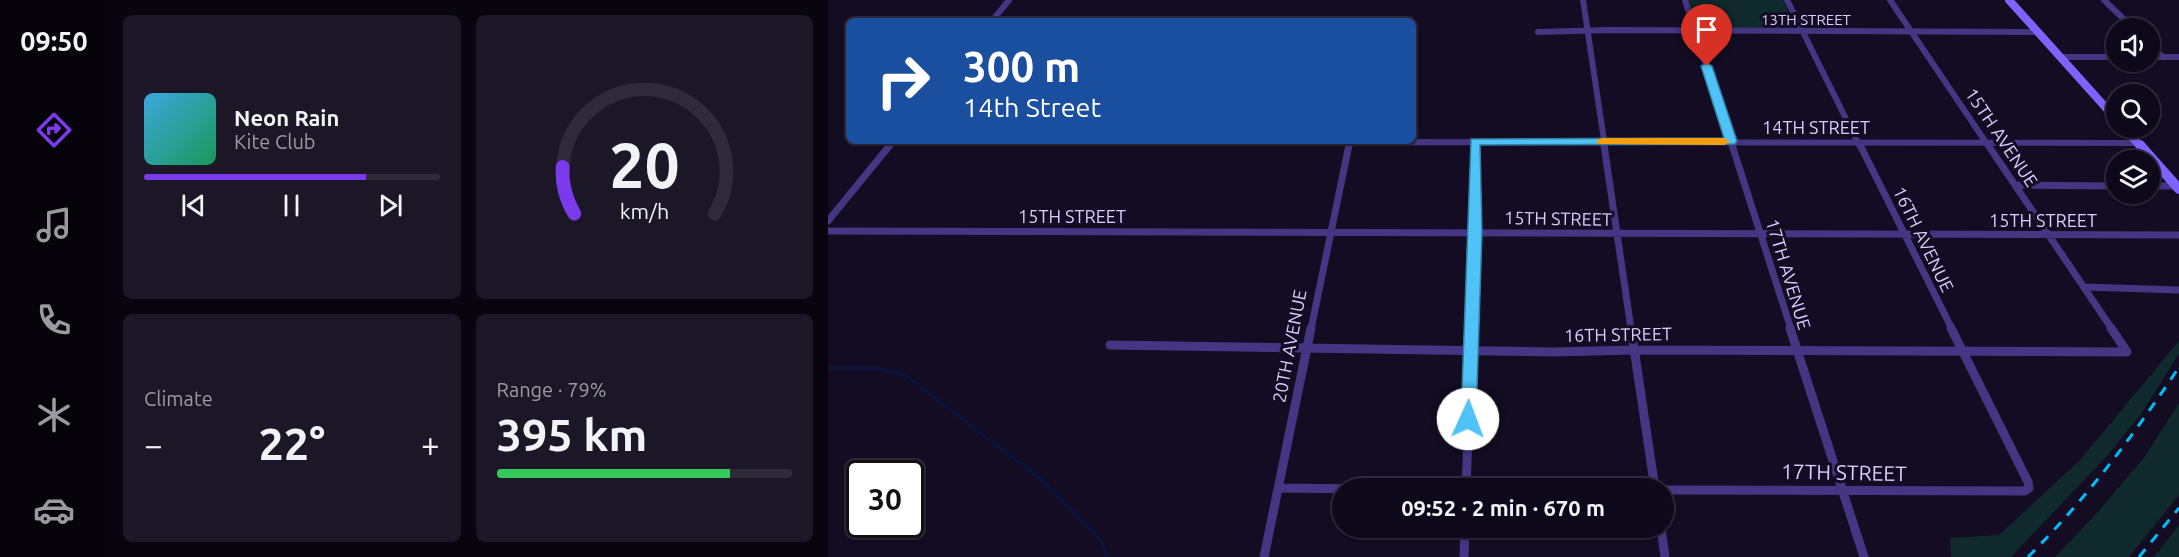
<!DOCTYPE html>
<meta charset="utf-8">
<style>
:root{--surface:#0e091a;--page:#1c1727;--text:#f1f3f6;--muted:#9b9aa2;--line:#2e2a39;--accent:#7c3aed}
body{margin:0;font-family:Ubuntu,sans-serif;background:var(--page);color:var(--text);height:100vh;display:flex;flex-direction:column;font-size:22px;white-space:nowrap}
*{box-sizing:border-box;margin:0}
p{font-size:20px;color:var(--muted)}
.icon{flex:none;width:33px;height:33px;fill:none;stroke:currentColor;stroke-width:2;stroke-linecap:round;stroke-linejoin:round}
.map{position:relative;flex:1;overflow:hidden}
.side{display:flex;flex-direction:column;gap:15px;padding:15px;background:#08050e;width:720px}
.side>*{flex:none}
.top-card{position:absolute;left:18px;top:18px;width:570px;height:126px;border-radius:9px;box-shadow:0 2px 4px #0004,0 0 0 2px var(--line);background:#1a4fa0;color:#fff;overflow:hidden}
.buttons{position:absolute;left:1278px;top:18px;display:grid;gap:12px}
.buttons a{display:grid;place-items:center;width:54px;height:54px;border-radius:50%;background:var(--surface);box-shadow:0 2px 4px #0004,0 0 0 2px var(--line);font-size:30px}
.speed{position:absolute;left:18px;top:460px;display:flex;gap:12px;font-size:30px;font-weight:700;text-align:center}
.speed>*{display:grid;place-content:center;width:78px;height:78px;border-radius:50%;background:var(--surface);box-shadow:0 2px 4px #0004,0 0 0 2px var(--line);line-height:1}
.speed .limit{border:3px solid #111;border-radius:9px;background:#fff;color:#111}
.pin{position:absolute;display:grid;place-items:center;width:51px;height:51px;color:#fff;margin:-62px -26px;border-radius:50% 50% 50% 0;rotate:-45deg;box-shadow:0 0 6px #0007}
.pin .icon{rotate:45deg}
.me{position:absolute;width:66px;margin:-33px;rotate:2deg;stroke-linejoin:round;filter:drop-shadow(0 0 4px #0008)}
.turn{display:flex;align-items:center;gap:21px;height:126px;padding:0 18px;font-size:27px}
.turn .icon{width:78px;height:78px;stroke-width:2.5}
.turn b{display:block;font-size:42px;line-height:51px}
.big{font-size:45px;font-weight:700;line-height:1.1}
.side .tile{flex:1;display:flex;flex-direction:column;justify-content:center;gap:9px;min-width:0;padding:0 21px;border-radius:9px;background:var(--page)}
.side .dial{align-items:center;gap:0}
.dial svg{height:156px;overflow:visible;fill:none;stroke:var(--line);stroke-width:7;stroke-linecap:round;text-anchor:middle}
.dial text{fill:var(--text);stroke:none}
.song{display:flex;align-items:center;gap:18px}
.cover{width:72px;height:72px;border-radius:9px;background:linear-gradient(135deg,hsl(200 70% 55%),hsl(150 70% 35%))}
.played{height:6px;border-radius:3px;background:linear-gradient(90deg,var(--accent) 75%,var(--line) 75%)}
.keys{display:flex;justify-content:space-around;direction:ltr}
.heat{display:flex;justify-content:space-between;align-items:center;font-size:33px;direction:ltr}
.charge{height:9px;border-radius:4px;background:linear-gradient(90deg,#34c759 79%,var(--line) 0)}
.side .tiles{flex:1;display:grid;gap:15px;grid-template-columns:repeat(2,1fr)}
.trip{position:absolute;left:504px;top:478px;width:342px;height:60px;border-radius:30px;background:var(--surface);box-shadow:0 2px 4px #0004,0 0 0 2px var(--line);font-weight:700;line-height:60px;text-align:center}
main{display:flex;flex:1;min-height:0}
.tabs{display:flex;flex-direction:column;width:108px;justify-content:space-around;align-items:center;background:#06040a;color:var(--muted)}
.tabs .icon{width:42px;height:42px}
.tabs .on{color:var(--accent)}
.tabs b{font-size:27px;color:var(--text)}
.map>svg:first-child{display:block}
</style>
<main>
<nav class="tabs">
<b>09:50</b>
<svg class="icon on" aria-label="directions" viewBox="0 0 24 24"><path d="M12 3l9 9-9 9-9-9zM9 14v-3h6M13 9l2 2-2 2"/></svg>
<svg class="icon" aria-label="music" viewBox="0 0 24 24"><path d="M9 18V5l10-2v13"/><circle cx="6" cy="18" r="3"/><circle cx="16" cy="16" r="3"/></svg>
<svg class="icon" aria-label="phone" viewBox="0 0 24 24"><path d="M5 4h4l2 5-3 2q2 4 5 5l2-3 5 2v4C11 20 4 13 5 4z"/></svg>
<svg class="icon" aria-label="climate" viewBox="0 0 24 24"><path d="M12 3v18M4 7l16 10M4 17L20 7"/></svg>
<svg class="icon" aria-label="car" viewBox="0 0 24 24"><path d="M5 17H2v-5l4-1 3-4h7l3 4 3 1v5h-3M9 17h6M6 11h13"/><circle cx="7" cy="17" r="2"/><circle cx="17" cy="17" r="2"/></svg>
</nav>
<section class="side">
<div class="tiles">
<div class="tile">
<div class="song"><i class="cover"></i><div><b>Neon Rain</b><p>Kite Club</p></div></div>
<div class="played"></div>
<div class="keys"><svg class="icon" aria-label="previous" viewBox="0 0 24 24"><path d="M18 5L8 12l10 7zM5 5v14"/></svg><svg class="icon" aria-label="pause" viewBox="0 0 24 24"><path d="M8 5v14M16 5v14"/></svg><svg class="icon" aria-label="next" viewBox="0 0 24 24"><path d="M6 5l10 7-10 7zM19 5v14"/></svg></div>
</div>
<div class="tile dial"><svg viewBox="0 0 100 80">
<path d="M14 69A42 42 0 1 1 86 69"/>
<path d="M14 69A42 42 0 0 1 8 45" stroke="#7c3aed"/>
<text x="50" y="56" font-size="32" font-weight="700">20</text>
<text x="50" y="72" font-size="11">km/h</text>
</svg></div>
<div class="tile"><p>Climate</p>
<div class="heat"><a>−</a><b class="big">22°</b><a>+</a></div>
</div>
<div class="tile"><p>Range · 79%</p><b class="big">395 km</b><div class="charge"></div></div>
</div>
</section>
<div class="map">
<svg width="1351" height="557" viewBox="0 0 1351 557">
<rect width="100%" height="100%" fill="#130c22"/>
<!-- green -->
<path fill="#0f292c" d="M860 0H955L968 28H871L868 27Z
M1351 341V354L1313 414 1279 456 1183 557H1123L1122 538 1171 535 1252 460Z
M1351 403V495L1301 557H1227L1266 516 1315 459Z
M1351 525V557H1326Z"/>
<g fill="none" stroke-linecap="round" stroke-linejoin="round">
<!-- stream -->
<path stroke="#08143f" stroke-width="3" d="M0 368H46L77 375 215 481 273 540 279 557"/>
<!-- minor-far2 -->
<path stroke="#443682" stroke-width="6" d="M755 0 777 147
M857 0 904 147
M959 0 1032 147
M1062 0 1161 147
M1276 0 1305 28
M164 21 181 0
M710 32 780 30 1209 32
M1322 44 1335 57
M1232 57H1288
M1322 57H1351
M647 142V147
M61 147 66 141
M521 147 522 142 1310 143"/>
<!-- minor-far1 -->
<path stroke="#443682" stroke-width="7" d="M776 145 803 329
M904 145 963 329
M1032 145 1124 329
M1160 145 1284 329
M1188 185 1288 186
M1322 186H1349
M0 221 62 145
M0 231 1351 235
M1256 287 1351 290
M483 329 521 145
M644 329 647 145"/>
<!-- minor -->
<path stroke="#443682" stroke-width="9" d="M803 328 827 489
M962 328 1036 557
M1283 328 1299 352
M282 345 726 352 807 350 1299 352
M450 488 537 489
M552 489H694
M638 489 644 328
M836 490 1197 491 1201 488 1200 482 1123 328
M833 528 837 557
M436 557 483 328
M636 557 637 528"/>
<!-- secondary-far1 -->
<path stroke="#7e64ff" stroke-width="8" d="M1181 0 1288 119
M1296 128 1313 147"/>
<!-- secondary -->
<path stroke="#7e64ff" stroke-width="10" d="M1312 145 1351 189"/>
<!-- rail -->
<path stroke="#00bcf8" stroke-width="3" stroke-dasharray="10 9" stroke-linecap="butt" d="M1200 557C1258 499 1306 435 1351 367
M1311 557 1351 508"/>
</g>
<!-- route -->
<path fill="#4fc3f7" stroke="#337fa1" stroke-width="1.5" d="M879 63 884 66 909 141 907 144 652 145 654 232 648 419 646 424 640 426 635 424 633 419 643 139 896 138 873 66Z"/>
<!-- slow -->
<path fill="#f59e0b" d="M774 138H896L902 142 896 145 770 144 768 141Z"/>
<g text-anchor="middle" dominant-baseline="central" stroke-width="6" stroke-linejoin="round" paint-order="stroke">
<!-- far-street labels -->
<g font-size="15" fill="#dacdff" stroke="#130c22">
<text x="978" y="19">13TH STREET</text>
</g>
<!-- street labels -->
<g font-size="18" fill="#dacdff" stroke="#130c22">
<text x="988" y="127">14TH STREET</text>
<text transform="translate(1174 137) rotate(56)">15TH AVENUE</text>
<text x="244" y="216">15TH STREET</text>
<text transform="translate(730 218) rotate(1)">15TH STREET</text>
<text x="1215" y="220">15TH STREET</text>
<text transform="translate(1096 239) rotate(64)">16TH AVENUE</text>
<text transform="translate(961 274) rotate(73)">17TH AVENUE</text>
<text transform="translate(790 334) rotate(-1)">16TH STREET</text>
<text transform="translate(461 346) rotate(-79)">20TH AVENUE</text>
</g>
<!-- near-street labels -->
<g font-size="21" fill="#dacdff" stroke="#130c22">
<text transform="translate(1016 472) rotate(1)">17TH STREET</text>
</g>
</g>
</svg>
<div class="buttons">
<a><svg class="icon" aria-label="sound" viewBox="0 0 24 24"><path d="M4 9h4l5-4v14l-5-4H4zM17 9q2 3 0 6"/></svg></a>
<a><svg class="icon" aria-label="search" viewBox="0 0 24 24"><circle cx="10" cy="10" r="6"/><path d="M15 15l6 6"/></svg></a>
<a><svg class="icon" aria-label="layers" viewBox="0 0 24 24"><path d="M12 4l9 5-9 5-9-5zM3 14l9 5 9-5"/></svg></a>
</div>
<div class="speed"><div class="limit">30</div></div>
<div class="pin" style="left:879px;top:66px;background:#d93025"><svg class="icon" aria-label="arrive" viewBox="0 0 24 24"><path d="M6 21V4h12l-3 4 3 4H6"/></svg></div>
<svg class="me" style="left:640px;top:419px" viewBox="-20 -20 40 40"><circle r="19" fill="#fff"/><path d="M0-13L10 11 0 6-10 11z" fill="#4fc3f7"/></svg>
<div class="trip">09:52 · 2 min · 670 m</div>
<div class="top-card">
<div class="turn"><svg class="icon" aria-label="right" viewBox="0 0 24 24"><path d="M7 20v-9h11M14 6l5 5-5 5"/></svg><div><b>300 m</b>14th Street</div></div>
</div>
</div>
</main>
